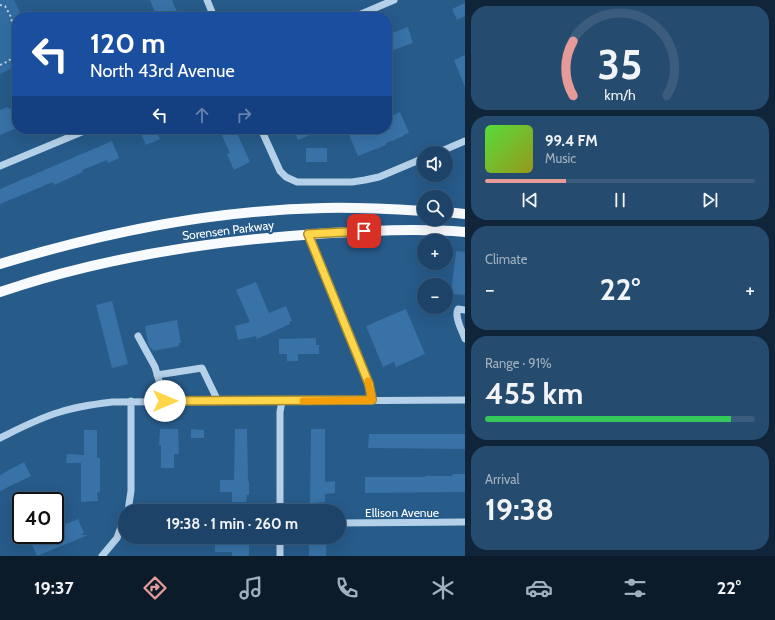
<!DOCTYPE html>
<meta charset="utf-8">
<style>
:root{--surface:#1d4468;--page:#254b6e;--text:#f1f3f6;--muted:#a0b0c0;--line:#3b5c7c;--accent:#e69b98}
body{margin:0;font-family:Cabin,sans-serif;background:var(--page);color:var(--text);height:100vh;display:flex;flex-direction:column;font-size:15px;white-space:nowrap}
*{box-sizing:border-box;margin:0}
p{font-size:13px;color:var(--muted)}
.icon{flex:none;width:22px;height:22px;fill:none;stroke:currentColor;stroke-width:2;stroke-linecap:round;stroke-linejoin:round}
.map{position:relative;flex:1;overflow:hidden}
.panel{display:flex;flex-direction:column;gap:6px;padding:6px;background:#102539;width:310px}
.panel>*{flex:none}
.guide{position:absolute;left:12px;top:12px;width:380px;height:122px;border-radius:16px;box-shadow:0 4px 16px #0002,0 0 0 1px var(--line);background:#1a4fa0;color:#fff;overflow:hidden}
.buttons{position:absolute;left:417px;top:146px;display:grid;gap:8px}
.buttons a{display:grid;place-items:center;width:36px;height:36px;border-radius:50%;background:var(--surface);box-shadow:0 4px 16px #0002,0 0 0 1px var(--line);font-size:20px}
.speed{position:absolute;left:12px;top:492px;display:flex;gap:8px;font-size:20px;font-weight:700;text-align:center}
.speed>*{display:grid;place-content:center;width:52px;height:52px;border-radius:50%;background:var(--surface);box-shadow:0 4px 16px #0002,0 0 0 1px var(--line);line-height:1}
.speed .limit{border:2px solid #111;border-radius:6px;background:#fff;color:#111}
.pin{position:absolute;display:grid;place-items:center;width:34px;height:34px;color:#fff;margin:-17px;border-radius:8px;box-shadow:0 2px 6px #0006}
.me{position:absolute;width:44px;margin:-22px;rotate:90deg;stroke-linejoin:round;filter:drop-shadow(0 0 3px #0008)}
.turn{display:flex;align-items:center;gap:14px;height:84px;padding:0 12px;font-size:18px}
.turn .icon{width:52px;height:52px;stroke-width:2.5}
.turn b{display:block;font-size:28px;line-height:34px}
.lanes{display:flex;align-items:center;height:38px;padding:0 12px;background:#0003;justify-content:center;gap:20px;direction:ltr}
.lanes .off{opacity:.35}
.big{font-size:30px;font-weight:700;line-height:1.1}
.panel .widget{flex:1;display:flex;flex-direction:column;justify-content:center;gap:6px;min-width:0;padding:0 14px;border-radius:16px;background:var(--page)}
.panel .dial{align-items:center;gap:0}
.dial svg{height:104px;overflow:visible;fill:none;stroke:var(--line);stroke-width:7;stroke-linecap:round;text-anchor:middle}
.dial text{fill:var(--text);stroke:none}
.song{display:flex;align-items:center;gap:12px}
.cover{width:48px;height:48px;border-radius:6px;background:linear-gradient(135deg,hsl(110 70% 55%),hsl(60 70% 35%))}
.played{height:4px;border-radius:2px;background:linear-gradient(90deg,var(--accent) 30%,var(--line) 30%)}
.keys{display:flex;justify-content:space-around;direction:ltr}
.heat{display:flex;justify-content:space-between;align-items:center;font-size:22px;direction:ltr}
.charge{height:6px;border-radius:3px;background:linear-gradient(90deg,#34c759 91%,var(--line) 0)}
.trip{position:absolute;left:118px;top:504px;width:228px;height:40px;border-radius:20px;background:var(--surface);box-shadow:0 4px 16px #0002,0 0 0 1px var(--line);font-weight:700;line-height:40px;text-align:center}
.menu{display:flex;height:64px;justify-content:space-around;align-items:center;background:#0c1b2a;color:var(--muted)}
.menu .icon{width:28px;height:28px}
.menu .active{color:var(--accent)}
.menu b{font-size:18px;color:var(--text)}
main{display:flex;flex:1;min-height:0}
.map>svg:first-child{display:block}
</style>
<main>
<div class="map">
<svg width="465" height="556" viewBox="0 0 465 556">
<rect width="100%" height="100%" fill="#275b8a"/>
<!-- green -->
<path fill="#326da2" d="M0 0H14L22 17H17V66L0 74Z"/>
<!-- building -->
<path fill="#3872a7" d="M150 0H172L179 17H157Z
M465 3V16L457 20 452 9Z
M408 27 413 43 387 52V35Z
M465 55V87L454 60Z
M17 106V128L0 135V110L8 107 9 109Z
M400 112 409 133 403 135 404 136 386 143V145L358 156 349 135 361 129H391L387 118Z
M147 129H155L160 139 146 145 140 132Z
M219 129H235L250 162 234 170 227 154 230 153Z
M295 129H325L298 140 294 131H295Z
M112 141 119 158 108 163 107 160 82 170 83 172 54 185 53 182 0 204V189Z
M306 148H327V162H306Z
M456 251 465 252V295L451 294Z
M256 282 269 313 286 306 292 321 289 322 290 324 257 339 256 336 238 340 235 326 250 322 236 290Z
M112 301 128 364 112 368 96 305Z
M406 309 425 354 396 367 394 362 383 367 366 326Z
M177 320 181 343H179V346L153 351 152 348 151 349 148 344 145 326Z
M316 338V345H319V354H298V361H287V354H279V339Z
M160 429H178L179 454H174V468H161V445H159Z
M191 429 204 430V438H191Z
M235 429H247L248 481H249V495H247L246 502H232V492H220V480H234Z
M311 429H325V482L335 481V493L325 494V502L310 503Z
M84 430H97V458H100V492L97 493 98 501 81 502V463H66L67 454 84 455Z
M369 434H465V449L368 448Z
M24 462 31 476 0 491V475Z
M452 474H465V492L365 493V477H425V476H453Z
M78 519 84 533 80 535H88L37 556 30 540 43 535H62L58 527Z
M309 542H326V556H309Z
M215 543H249V556H232V552H215Z"/>
<g fill="none" stroke-linecap="round" stroke-linejoin="round">
<!-- path -->
<path stroke="#b5d1e9" stroke-width="2" stroke-dasharray="2 3" stroke-linecap="butt" d="M0 5 5 6 10 15 17 38
M0 65C7 62 13 59 17 52"/>
<!-- minor -->
<path stroke="#b5d1e9" stroke-width="7" d="M207 0 214 17
M354 17 394 0
M261 129 280 171 286 177 297 182H352L365 180 379 177 424 158
M437 153 465 141
M0 166 89 129
M308 235 369 384 372 400
M465 310 458 309C454 317 462 330 465 339
M138 336 155 367 165 401
M157 375 202 368 218 401
M0 438C20 428 39 418 60 412 77 406 95 404 112 402L465 400
M128 511 131 491V401
M280 511V412L282 401
M339 523 465 522
M121 527 125 519
M280 537V556
M102 556 117 538 121 527H125"/>
<!-- major -->
<path stroke="#f8fbfe" stroke-width="10" d="M446 212 465 214
M0 264C105 232 213 210 324 208 357 207 391 209 424 211
M0 292C103 257 209 241 317 234 367 231 415 228 465 232"/>
</g>
<g fill="none" stroke-linecap="round" stroke-linejoin="round">
<!-- route casing -->
<g stroke="#a68a30" stroke-width="10">
<path id="route" d="M165 401 372 400 369 384 308 234 364 231"/>
</g>
<!-- route -->
<use href="#route" stroke="#ffd54a" stroke-width="7"/>
<!-- slow -->
<path stroke="#f59e0b" stroke-width="7" d="M303 401 372 400 368 381"/>
</g>
<g text-anchor="middle" dominant-baseline="central" stroke-width="4" stroke-linejoin="round" paint-order="stroke">
<!-- street labels -->
<g font-size="12" fill="#fff" stroke="#275b8a">
<text transform="translate(228 230) rotate(-7)">Sorensen Parkway</text>
<text x="402" y="512">Ellison Avenue</text>
</g>
</g>
</svg>
<div class="buttons">
<a><svg class="icon" aria-label="sound" viewBox="0 0 24 24"><path d="M4 9h4l5-4v14l-5-4H4zM17 9q2 3 0 6"/></svg></a>
<a><svg class="icon" aria-label="search" viewBox="0 0 24 24"><circle cx="10" cy="10" r="6"/><path d="M15 15l6 6"/></svg></a>
<a>+</a>
<a>−</a>
</div>
<div class="speed"><div class="limit">40</div></div>
<div class="pin" style="left:364px;top:231px;background:#d93025"><svg class="icon" aria-label="arrive" viewBox="0 0 24 24"><path d="M6 21V4h12l-3 4 3 4H6"/></svg></div>
<svg class="me" style="left:165px;top:401px" viewBox="-20 -20 40 40"><circle r="19" fill="#fff"/><path d="M0-13L10 11 0 6-10 11z" fill="#ffd54a"/></svg>
<div class="trip">19:38 · 1 min · 260 m</div>
<div class="guide">
<div class="turn"><svg class="icon" aria-label="left" viewBox="0 0 24 24"><path d="M17 20v-9H6M10 6l-5 5 5 5"/></svg><div><b>120 m</b>North 43rd Avenue</div></div>
<div class="lanes"><svg class="icon" aria-label="left" viewBox="0 0 24 24"><path d="M17 20v-9H6M10 6l-5 5 5 5"/></svg><svg class="icon off" aria-label="ahead" viewBox="0 0 24 24"><path d="M12 20V5M6 11l6-6 6 6"/></svg><svg class="icon off" aria-label="right" viewBox="0 0 24 24"><path d="M7 20v-9h11M14 6l5 5-5 5"/></svg></div>
</div>
</div>
<section class="panel">
<div class="widget dial"><svg viewBox="0 0 100 80">
<path d="M14 69A42 42 0 1 1 86 69"/>
<path d="M14 69A42 42 0 0 1 14 27" stroke="#e69b98"/>
<text x="50" y="56" font-size="32" font-weight="700">35</text>
<text x="50" y="72" font-size="11">km/h</text>
</svg></div>
<div class="widget">
<div class="song"><i class="cover"></i><div><b>99.4 FM</b><p>Music</p></div></div>
<div class="played"></div>
<div class="keys"><svg class="icon" aria-label="previous" viewBox="0 0 24 24"><path d="M18 5L8 12l10 7zM5 5v14"/></svg><svg class="icon" aria-label="pause" viewBox="0 0 24 24"><path d="M8 5v14M16 5v14"/></svg><svg class="icon" aria-label="next" viewBox="0 0 24 24"><path d="M6 5l10 7-10 7zM19 5v14"/></svg></div>
</div>
<div class="widget"><p>Climate</p>
<div class="heat"><a>−</a><b class="big">22°</b><a>+</a></div>
</div>
<div class="widget"><p>Range · 91%</p><b class="big">455 km</b><div class="charge"></div></div>
<div class="widget"><p>Arrival</p><b class="big">19:38</b></div>
</section>
</main>
<nav class="menu">
<b>19:37</b>
<svg class="icon active" aria-label="directions" viewBox="0 0 24 24"><path d="M12 3l9 9-9 9-9-9zM9 14v-3h6M13 9l2 2-2 2"/></svg>
<svg class="icon" aria-label="music" viewBox="0 0 24 24"><path d="M9 18V5l10-2v13"/><circle cx="6" cy="18" r="3"/><circle cx="16" cy="16" r="3"/></svg>
<svg class="icon" aria-label="phone" viewBox="0 0 24 24"><path d="M5 4h4l2 5-3 2q2 4 5 5l2-3 5 2v4C11 20 4 13 5 4z"/></svg>
<svg class="icon" aria-label="climate" viewBox="0 0 24 24"><path d="M12 3v18M4 7l16 10M4 17L20 7"/></svg>
<svg class="icon" aria-label="car" viewBox="0 0 24 24"><path d="M5 17H2v-5l4-1 3-4h7l3 4 3 1v5h-3M9 17h6M6 11h13"/><circle cx="7" cy="17" r="2"/><circle cx="17" cy="17" r="2"/></svg>
<svg class="icon" aria-label="filters" viewBox="0 0 24 24"><path d="M4 7h16M4 17h16"/><circle cx="9" cy="7" r="2"/><circle cx="15" cy="17" r="2"/></svg>
<b>22°</b>
</nav>
